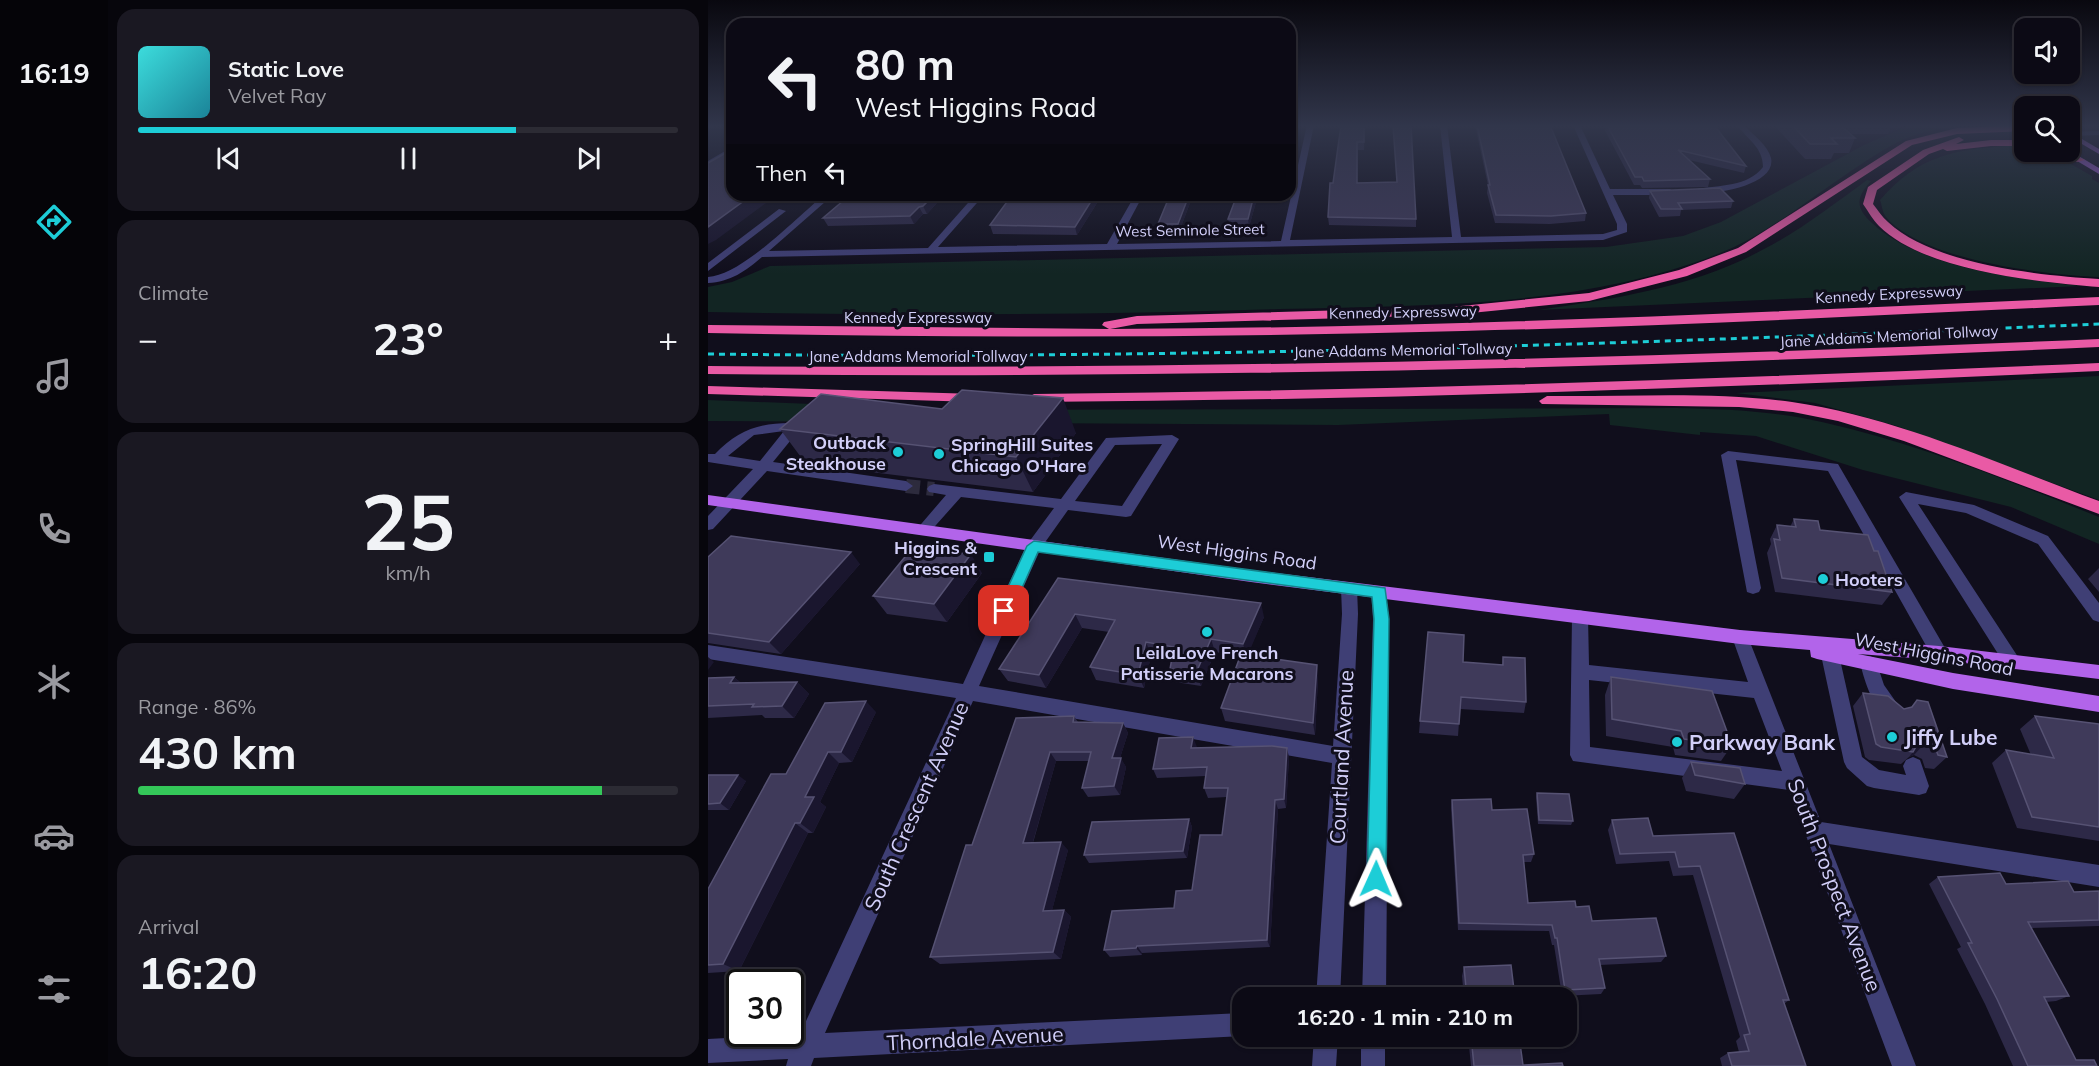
<!DOCTYPE html>
<meta charset="utf-8">
<style>
:root{--surface:#0c0a15;--page:#1a1822;--text:#f1f3f6;--muted:#9a9aa0;--line:#2c2b34;--accent:#1dcdd7}
body{margin:0;font-family:Mulish,sans-serif;background:var(--page);color:var(--text);height:100vh;display:flex;flex-direction:column;font-size:22px;white-space:nowrap}
*{box-sizing:border-box;margin:0}
p{font-size:20px;color:var(--muted)}
.icon{flex:none;width:33px;height:33px;fill:none;stroke:currentColor;stroke-width:2;stroke-linecap:round;stroke-linejoin:round}
.map{position:relative;flex:1;overflow:hidden}
.details{display:flex;flex-direction:column;gap:9px;padding:9px;background:#07060c;width:600px}
.details>*{flex:none}
.top-card{position:absolute;left:18px;top:18px;width:570px;height:183px;border-radius:18px;box-shadow:0 2px 4px #0004,0 0 0 2px var(--line);background:#0c0a15;color:var(--text);overflow:hidden}
.controls{position:absolute;left:1306px;top:18px;display:grid;gap:12px}
.controls a{display:grid;place-items:center;width:66px;height:66px;border-radius:12px;background:var(--surface);box-shadow:0 2px 4px #0004,0 0 0 2px var(--line);font-size:30px}
.speed{position:absolute;left:18px;top:969px;display:flex;gap:12px;font-size:30px;font-weight:700;text-align:center}
.speed>*{display:grid;place-content:center;width:78px;height:78px;border-radius:50%;background:var(--surface);box-shadow:0 2px 4px #0004,0 0 0 2px var(--line);line-height:1}
.speed .limit{border:3px solid #111;border-radius:9px;background:#fff;color:#111}
.pin{position:absolute;display:grid;place-items:center;width:51px;height:51px;color:#fff;margin:-26px;border-radius:12px;box-shadow:0 3px 9px #0006}
.me{position:absolute;width:66px;margin:-33px;rotate:1deg;stroke-linejoin:round;filter:drop-shadow(0 0 4px #0008)}
.turn{display:flex;align-items:center;gap:21px;height:126px;padding:0 30px;font-size:27px}
.turn .icon{width:78px;height:78px;stroke-width:2.5}
.turn b{display:block;font-size:42px;line-height:51px}
.then{display:flex;align-items:center;height:57px;padding:0 30px;background:#0003;gap:12px;font-size:22px}
.big{font-size:45px;font-weight:700;line-height:1.1}
.details .tile{flex:1;display:flex;flex-direction:column;justify-content:center;gap:9px;min-width:0;padding:0 21px;border-radius:18px;background:var(--page)}
.details .dial{align-items:center;gap:0}
.dial b{font-size:78px;line-height:1}
.song{display:flex;align-items:center;gap:18px}
.cover{width:72px;height:72px;border-radius:9px;background:linear-gradient(135deg,hsl(180 70% 55%),hsl(190 70% 35%))}
.played{height:6px;border-radius:3px;background:linear-gradient(90deg,var(--accent) 70%,var(--line) 70%)}
.keys{display:flex;justify-content:space-around;direction:ltr}
.heat{display:flex;justify-content:space-between;align-items:center;font-size:33px;direction:ltr}
.charge{height:9px;border-radius:4px;background:linear-gradient(90deg,#34c759 86%,var(--line) 0)}
.trip{position:absolute;left:524px;top:987px;width:345px;height:60px;border-radius:18px;background:var(--surface);box-shadow:0 2px 4px #0004,0 0 0 2px var(--line);font-weight:700;line-height:60px;text-align:center}
main{display:flex;flex:1;min-height:0}
.menu{display:flex;flex-direction:column;width:108px;justify-content:space-around;align-items:center;background:#050408;color:var(--muted)}
.menu .icon{width:42px;height:42px}
.menu .active{color:var(--accent)}
.menu b{font-size:27px;color:var(--text)}
.map>svg:first-child{display:block}
</style>
<main>
<nav class="menu">
<b>16:19</b>
<svg class="icon active" aria-label="directions" viewBox="0 0 24 24"><path d="M12 3l9 9-9 9-9-9zM9 14v-3h6M13 9l2 2-2 2"/></svg>
<svg class="icon" aria-label="music" viewBox="0 0 24 24"><path d="M9 18V5l10-2v13"/><circle cx="6" cy="18" r="3"/><circle cx="16" cy="16" r="3"/></svg>
<svg class="icon" aria-label="phone" viewBox="0 0 24 24"><path d="M5 4h4l2 5-3 2q2 4 5 5l2-3 5 2v4C11 20 4 13 5 4z"/></svg>
<svg class="icon" aria-label="climate" viewBox="0 0 24 24"><path d="M12 3v18M4 7l16 10M4 17L20 7"/></svg>
<svg class="icon" aria-label="car" viewBox="0 0 24 24"><path d="M5 17H2v-5l4-1 3-4h7l3 4 3 1v5h-3M9 17h6M6 11h13"/><circle cx="7" cy="17" r="2"/><circle cx="17" cy="17" r="2"/></svg>
<svg class="icon" aria-label="filters" viewBox="0 0 24 24"><path d="M4 7h16M4 17h16"/><circle cx="9" cy="7" r="2"/><circle cx="15" cy="17" r="2"/></svg>
</nav>
<section class="details">
<div class="tile">
<div class="song"><i class="cover"></i><div><b>Static Love</b><p>Velvet Ray</p></div></div>
<div class="played"></div>
<div class="keys"><svg class="icon" aria-label="previous" viewBox="0 0 24 24"><path d="M18 5L8 12l10 7zM5 5v14"/></svg><svg class="icon" aria-label="pause" viewBox="0 0 24 24"><path d="M8 5v14M16 5v14"/></svg><svg class="icon" aria-label="next" viewBox="0 0 24 24"><path d="M6 5l10 7-10 7zM19 5v14"/></svg></div>
</div>
<div class="tile"><p>Climate</p>
<div class="heat"><a>−</a><b class="big">23°</b><a>+</a></div>
</div>
<div class="tile dial"><b>25</b><p>km/h</p></div>
<div class="tile"><p>Range · 86%</p><b class="big">430 km</b><div class="charge"></div></div>
<div class="tile"><p>Arrival</p><b class="big">16:20</b></div>
</section>
<div class="map">
<svg width="1391" height="1066" viewBox="0 0 1391 1066">
<rect width="100%" height="100%" fill="#100e1c"/>
<!-- green -->
<path fill="#122523" d="M1202 125H1264C1239 127 1214 130 1190 142 1141 168 1095 208 1047 236 1009 258 960 272 917 282 804 307 687 306 571 309 381 315 190 316 0 312V287L24 282 62 266 898 247 975 236 1013 222 1156 145Z
M1302 146 1317 147V152H1342L1384 176V179L1391 183V277C1336 275 1214 260 1178 217 1174 212 1174 205 1172 200 1210 156 1246 149 1302 146Z
M1159 180 1163 181C1148 198 1147 207 1164 223 1214 269 1307 278 1372 286L830 310C906 299 987 287 1056 249 1093 230 1126 204 1159 180Z
M1391 376V500L1189 426 1107 403 1028 393Z
M0 400 255 410 968 408C1017 409 1066 411 1114 422 1209 443 1301 481 1391 517V544L1303 507 1155 470 1048 436 992 432V435L902 425 901 414 630 425 0 421Z"/>
<g fill="none" stroke-linecap="round" stroke-linejoin="round">
<!-- minor-tunnel -->
<path stroke="#2d2b3d" stroke-width="14" stroke-dasharray="14 7" stroke-linecap="butt" d="M198 486 226 489"/>
<!-- minor -->
<path fill="#3f3f75" fill-rule="evenodd" d="M599 125H606L582 240 744 237 732 125H739L753 237 895 234 909 230V224L865 125H872L902 189H962L966 192 962 195H905L919 224V232L895 240 54 257C38 271 22 282 0 283V277C34 275 88 218 116 195H125L61 251 220 248 267 195H276L230 247 399 244 427 195H435L409 244 573 241Z
M1029 125H1036C1044 134 1060 145 1063 158 1069 185 1007 195 989 193V189C1011 185 1040 187 1055 167 1055 147 1039 139 1029 125Z
M1391 131V135L1362 136V132Z
M24 147V152L0 166V161Z
M71 209 78 211 0 271V263Z
M82 423 87 424 91 430 65 462 198 481 205 486 198 491 59 471 5 529 0 530V516L45 469 0 462V454H7C29 431 50 423 82 423ZM76 431 52 461 20 456 46 435Z
M464 435 471 439 423 516 418 517 360 510 333 548 271 686 625 746 634 614 633 588 635 584 641 582 647 584 649 588 650 614 632 998H608L624 763 265 701 117 1033 534 1013 535 1036 106 1058 103 1066H78L80 1059 0 1063V1039L92 1034 248 698 0 659V645L255 684 318 546 346 508 253 497 220 534H210L208 530 238 495 221 492 219 489 221 486 226 484 353 499 398 438ZM454 444 414 506 367 501 407 445Z
M1020 451 1130 464 1237 648 1240 653 1237 658 1231 660 1225 658 1120 471 1028 460 1053 588 1051 592 1045 594 1039 592 1013 455Z
M1198 492 1266 505 1340 536 1391 603V622L1385 620 1330 544 1258 513 1210 504 1314 663 1311 668 1305 670 1299 668 1191 497Z
M671 586 677 588 681 619 678 998H654L665 619 663 592 665 588Z
M872 610 878 612 880 617 881 665 1040 682 1024 637 1026 632 1032 630 1038 632 1113 822 1391 865V887L1121 844 1208 1066H1184L1081 790 865 761 862 755 864 617 866 612ZM881 680 1046 698 1074 771 882 747Z
M1122 648 1128 650 1131 655 1154 757 1171 770 1198 775 1195 766 1198 760 1205 757 1212 760 1221 786 1218 793 1211 795 1166 788 1159 786 1139 768 1136 762 1113 655 1116 650Z
M1161 656 1167 658 1176 685 1195 712 1192 718 1186 720C1165 712 1157 682 1152 663L1155 658Z
M606 1036H630L628 1066H604Z
M653 1036H677V1066H653Z"/>
<!-- major -->
<path fill="#b264ea" fill-rule="evenodd" d="M1362 132 1391 149V154L1362 137Z
M1362 151 1391 168V174L1354 152Z
M0 495 543 570 1032 630 1231 646 1391 665V679L1231 660 1150 654 1245 673 1391 696V712L1245 689 1109 659 1103 657 1102 650 1032 644 543 582 0 505Z"/>
<!-- highway -->
<path fill="#e95aa5" fill-rule="evenodd" d="M1317 125V131L1249 134 1204 145 1038 252 979 276 881 301 743 315 429 324 402 329C732 328 1061 312 1391 297V305C1179 315 967 326 755 331 503 338 252 338 0 333V325L401 329 394 325 396 322 429 316 743 307 881 293 971 270 1030 248 1198 141 1249 128Z
M1251 137 1256 140 1248 144 1283 140H1317V146H1283L1239 151 1235 149 1221 154 1169 190 1165 204C1170 210 1174 217 1180 222 1226 265 1330 275 1391 279V287C1330 282 1216 271 1171 226 1165 220 1160 211 1155 204L1160 187 1215 150Z
M1348 152H1360L1377 160 1369 162Z
M1391 339V347C927 368 464 379 0 374V366C464 370 927 359 1391 339Z
M1391 363V371C1036 387 681 400 326 402L319 398 326 394C681 391 1036 378 1391 363Z
M0 386 268 394 275 398 268 402 0 394Z
M839 396C920 397 1004 391 1084 402 1188 417 1293 465 1391 501V514L1196 441 1130 421 1085 412 1031 407 834 404 831 401Z"/>
<!-- rail -->
<path stroke="#1dcdd7" stroke-width="3" stroke-dasharray="6 5" stroke-linecap="butt" d="M0 354C464 360 927 344 1391 324"/>
</g>
<!-- wall -->
<path fill="#2d2947" d="M633 125H657L656 150H650L649 183 708 219V227L621 225 620 217Z
M767 125H842L878 213 877 221 842 224 787 223 779 193 780 185Z
M894 125H1006L1038 166 1036 173 981 160 1002 179 1000 187 934 188 932 185H926Z
M1066 125H1197L1180 134H1142L1147 138 1141 153H1126L1123 159H1097Z
M942 191 1025 201 1023 208 973 210 972 216 951 217 941 198Z
M142 195H236L219 214H215L206 224 120 226 115 218Z
M394 195 369 235 285 234 282 225Z
M485 195 471 232 452 233 450 224Z
M529 195H550L541 227H522L520 219Z
M234 409 368 433 325 492 98 464 72 429Z
M1086 519 1112 530 1184 592 1174 605 1067 592 1059 553 1063 544 1062 539 1069 525 1082 527Z
M0 557 152 564 73 654 0 643Z
M1391 568V592L1380 579Z
M274 573 239 622 179 614 165 596Z
M350 578 556 617 539 655 610 679 607 735 517 721 513 708 533 656 507 652 493 686 467 682 462 669 464 659 443 655 436 688 388 680 382 667 401 632 374 628 338 688 300 681 291 669Z
M795 657 818 702 816 713 752 709 750 736 711 733 712 721 755 662 794 665Z
M26 677 33 683 89 682 101 694 86 718H57L54 715 0 718V678Z
M903 677 1024 745 1013 761 967 755 965 747 898 736 897 695Z
M1155 693 1196 709 1202 708 1209 700 1239 757 1226 769 1217 768 1214 759 1206 755 1201 757 1193 764 1161 760 1157 757 1145 706Z
M168 712 144 762 131 763 112 802 118 807 105 833H100L31 971 0 973V889L78 774Z
M366 716 370 722 415 723 420 733 412 758 418 767 412 795 380 797 374 788 381 761H348L325 843 360 850 344 910H356L363 917 353 959 232 964 222 957 264 845Z
M1327 716 1391 724V841L1309 828 1284 763 1298 750 1323 755 1312 729Z
M485 737 488 748H579L581 758 578 808 570 809 562 947 434 953V955L402 957 396 950 466 908 484 890 514 835 519 797 500 798 496 788 498 776 449 778 445 769Z
M983 762 1037 784 1026 799 978 791 974 778Z
M0 775 38 781 21 810H0Z
M829 793 865 821 863 825 830 824 828 797Z
M744 800 784 810 826 854 823 862H816L820 903 868 907 884 921 958 956 953 962 892 965 897 988 893 994 854 996 846 945H844L841 931 750 930 743 808Z
M481 819 484 827 479 858 381 863 376 855Z
M904 820 945 836 1026 833 1081 1000 1076 1004 1098 1066H1014L1012 1058 1020 1053 1031 1052 1028 1041 1032 1037 985 875 965 876 961 861 908 864 900 830Z
M1230 877 1366 892 1391 891V926L1323 928 1361 996 1348 1001 1338 1002 1368 1060 1389 1066H1305L1277 1004 1249 949 1253 947 1221 884Z
M756 967 807 998H756L754 976Z
M760 1036H811L815 1065 855 1066H763Z"/>
<!-- shaded-wall -->
<path fill="#1a162e" d="M3 125H12L0 132V126Z
M1184 125H1197L1180 134Z
M44 195H69L8 240 0 244V227Z
M226 195H236L219 214 215 206Z
M387 195H394L369 235 367 227Z
M481 195H485L471 232 470 224Z
M546 195H550L541 227 540 219Z
M211 207 215 214 206 224 202 216Z
M355 398 368 433 325 492 308 457Z
M143 552 152 564 73 654 61 642Z
M263 554 274 573 239 622 226 604Z
M553 603 556 617 539 657 535 644Z
M367 614 374 628 338 688 331 675Z
M503 639 507 652 493 686 488 673Z
M438 642 443 655 436 688 430 675Z
M0 657 6 662 0 670Z
M609 665 610 679 607 735 605 723Z
M26 677 39 689 22 683Z
M89 682 101 694 86 718 74 706Z
M158 701 168 712 144 762 133 752Z
M415 723 420 733 409 767 404 758Z
M485 737 489 747 487 758 483 748Z
M1218 742 1206 755 1201 757 1205 752 1209 745Z
M579 748 581 758 578 808 576 799Z
M120 752 131 763 112 802 118 807 105 833 92 823 97 797Z
M342 752 348 761 322 852 315 843Z
M413 758 418 767 412 795 406 786Z
M30 775 38 781 21 810 12 803Z
M567 800 570 809 562 947 559 940Z
M481 819 484 827 479 858 475 851Z
M87 823 100 833 31 971 15 964Z
M353 842 360 850 342 918 335 911Z
M356 910 363 917 353 959 345 952Z
M429 946 434 953V955L428 948Z"/>
<!-- building -->
<path fill="#3f3a5a" stroke="#565273" stroke-width="1.5" d="M633 125H656V142H649V183L689 182 685 125H703L708 219 620 217 622 183H625Z
M769 125H842L878 213 843 216 788 215 780 185H782Z
M899 125H1006L1038 166 970 150 1002 179 936 181 934 177H927Z
M1084 125H1135H1132L1147 138H1123L1129 144H1102Z
M16 154H24V195H44L0 227V163Z
M1012 188 1025 201 970 203 974 209H953L942 191Z
M142 195H226L215 206 211 207 202 216 115 218Z
M304 195H387L367 227 282 225Z
M462 195H481L470 224H450Z
M529 195H546L540 219H520Z
M254 390 355 398 308 457 72 429 113 394 234 409Z
M1086 519 1110 521 1112 530 1160 535 1166 551H1170L1184 592 1074 578 1066 539 1072 540 1069 525 1088 527Z
M23 536 143 552 61 642 0 633V557Z
M205 547 263 554 226 604 165 596Z
M350 578 553 603 535 644 503 639 488 673 462 669 466 647 438 642 430 675 382 667 407 620 367 614 331 675 291 669Z
M720 632 756 635 755 662 795 665V657L817 658 818 702 753 697 751 724 712 721Z
M533 654 609 665 605 723 513 708Z
M26 677 22 683 89 682 74 706 44 707 46 704 0 706V678Z
M903 677 1004 691 1024 745 976 739 973 731 904 719Z
M1155 693 1180 696 1196 709 1204 707 1209 700 1220 702 1239 757 1230 755 1227 747 1218 742 1209 745 1205 752 1173 747 1168 744Z
M158 701 133 752H120L97 797H106L92 823H87L15 964 0 965V889L63 774H78L117 703Z
M366 716 365 722 415 723 404 758H413L406 786 374 788 383 752H342L315 843 353 842 335 911 356 910 345 952 222 957 258 845H264L308 718Z
M1327 716 1391 724V827L1324 817 1298 750 1346 758Z
M485 737 483 748 564 746 579 748 576 799 567 800 559 940 429 946 428 948 396 950 404 911 466 908 468 891 484 890 492 835H514L520 788H496L499 767 445 769 451 738Z
M983 762 1032 768 1037 784 987 775Z
M0 775H30L12 803 0 804Z
M829 793 861 794 865 821 831 820Z
M783 799 784 810 819 809 826 854 815 855 820 903 867 901 868 907 881 906 884 921 948 918 958 956 891 959 897 988 857 990 849 938H847L844 925 751 923 744 800Z
M940 818 945 836 1026 833 1081 1000H1075L1098 1066H1024L1020 1053 1041 1051 1036 1035 1042 1034 992 866 971 867 967 852 912 854 904 820Z
M481 819 475 851 376 855 384 822Z
M1292 873 1298 884 1360 881 1366 892 1391 891V920L1320 922 1361 996 1336 997 1368 1060H1386L1389 1066H1320L1289 999 1260 943H1264L1230 877Z
M803 965 807 998H759L756 967Z
M763 1036H811L815 1065 854 1063 855 1066H766Z"/>
<!-- sky -->
<linearGradient id="sky" x2="0" y2="1"><stop stop-color="#09080f"/><stop offset="0.46" stop-color="#31364b"/><stop offset="1" stop-color="#31364b" stop-opacity="0"/></linearGradient>
<rect width="1391" height="274" fill="url(#sky)"/>
<!-- route -->
<path fill="#1dcdd7" stroke="#13858c" stroke-width="1.5" d="M326 541 677 588 681 619 678 879 675 886 668 889 661 886 659 879 666 619 664 597 330 552 302 615H291L289 611 319 546Z"/>
<!-- markers -->
<g fill="#1dcdd7" stroke="#100e1c" stroke-width="2">
<circle cx="190" cy="452" r="6"/>
<circle cx="231" cy="454" r="6"/>
<rect x="275" y="551" width="12" height="12" rx="3"/>
<circle cx="1115" cy="579" r="6"/>
<circle cx="499" cy="632" r="6"/>
<circle cx="1184" cy="737" r="6"/>
<circle cx="969" cy="742" r="6"/>
</g>
<g text-anchor="middle" dominant-baseline="central" stroke-width="6" stroke-linejoin="round" paint-order="stroke">
<!-- far-street labels -->
<g font-size="15" fill="#d2cff9" stroke="#100e1c">
<text transform="translate(482 230) rotate(-1)">West Seminole Street</text>
<text transform="translate(1181 294) rotate(-3)">Kennedy Expressway</text>
<text transform="translate(695 312) rotate(-1)">Kennedy Expressway</text>
<text x="210" y="317">Kennedy Expressway</text>
<text transform="translate(1181 336) rotate(-3)">Jane Addams Memorial Tollway</text>
<text transform="translate(695 350) rotate(-1)">Jane Addams Memorial Tollway</text>
<text x="210" y="356">Jane Addams Memorial Tollway</text>
</g>
<!-- poi labels -->
<g font-size="18" font-weight="bold" fill="#d2cff9" stroke="#100e1c" text-anchor="end">
<text x="178" y="442">Outback<tspan x="178" dy="21">Steakhouse</tspan></text>
<text x="243" y="444" text-anchor="start">SpringHill Suites<tspan x="243" dy="21">Chicago O'Hare</tspan></text>
<text x="269" y="547">Higgins &amp;<tspan x="269" dy="21">Crescent</tspan></text>
<text x="1127" y="579" text-anchor="start">Hooters</text>
<text x="499" y="652" text-anchor="middle">LeilaLove French<tspan x="499" dy="21">Patisserie Macarons</tspan></text>
</g>
<!-- street labels -->
<g font-size="18" fill="#d2cff9" stroke="#100e1c">
<text transform="translate(529 552) rotate(8)">West Higgins Road</text>
<text transform="translate(1226 654) rotate(11)">West Higgins Road</text>
</g>
<!-- near-poi labels -->
<g font-size="21" font-weight="bold" fill="#d2cff9" stroke="#100e1c" text-anchor="start">
<text x="1196" y="737">Jiffy Lube</text>
<text x="981" y="742">Parkway Bank</text>
</g>
<!-- near-street labels -->
<g font-size="21" fill="#d2cff9" stroke="#100e1c">
<text transform="translate(633 757) rotate(-87)">Courtland Avenue</text>
<text transform="translate(208 806) rotate(-66)">South Crescent Avenue</text>
<text transform="translate(1127 885) rotate(69)">South Prospect Avenue</text>
<text transform="translate(267 1038) rotate(-3)">Thorndale Avenue</text>
</g>
</g>
</svg>
<div class="controls">
<a><svg class="icon" aria-label="sound" viewBox="0 0 24 24"><path d="M4 9h4l5-4v14l-5-4H4zM17 9q2 3 0 6"/></svg></a>
<a><svg class="icon" aria-label="search" viewBox="0 0 24 24"><circle cx="10" cy="10" r="6"/><path d="M15 15l6 6"/></svg></a>
</div>
<div class="speed"><div class="limit">30</div></div>
<div class="pin" style="left:296px;top:611px;background:#d93025"><svg class="icon" aria-label="arrive" viewBox="0 0 24 24"><path d="M6 21V4h12l-3 4 3 4H6"/></svg></div>
<svg class="me" style="left:668px;top:879px" viewBox="-20 -20 40 40"><path d="M0-17L14 15 0 8-14 15z" fill="#1dcdd7" stroke="#fff" stroke-width="4"/></svg>
<div class="trip">16:20 · 1 min · 210 m</div>
<div class="top-card">
<div class="turn"><svg class="icon" aria-label="left" viewBox="0 0 24 24"><path d="M17 20v-9H6M10 6l-5 5 5 5"/></svg><div><b>80 m</b>West Higgins Road</div></div>
<div class="then">Then<svg class="icon" aria-label="left" viewBox="0 0 24 24"><path d="M17 20v-9H6M10 6l-5 5 5 5"/></svg></div>
</div>
</div>
</main>
